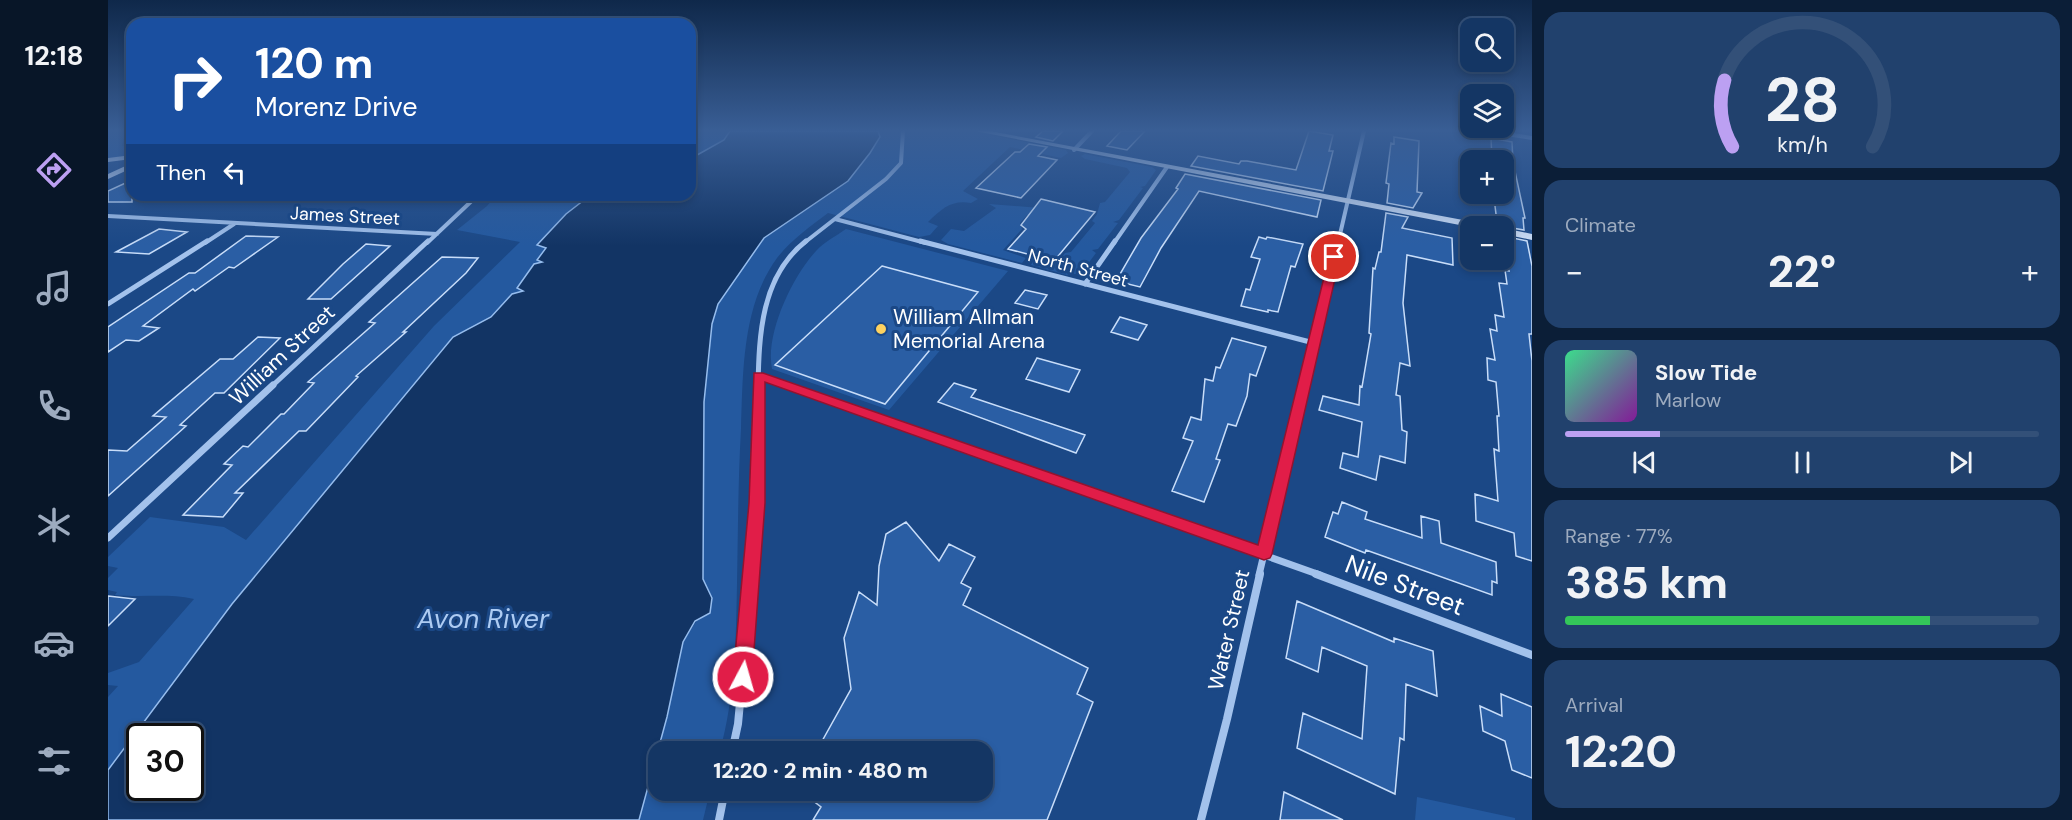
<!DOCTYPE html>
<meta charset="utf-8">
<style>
:root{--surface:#143664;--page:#21416d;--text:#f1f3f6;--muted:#9dabbf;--line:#335078;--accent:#bca0f2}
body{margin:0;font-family:"DM Sans",sans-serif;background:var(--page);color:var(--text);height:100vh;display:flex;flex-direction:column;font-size:22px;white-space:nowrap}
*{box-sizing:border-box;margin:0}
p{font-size:20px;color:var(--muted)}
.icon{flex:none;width:33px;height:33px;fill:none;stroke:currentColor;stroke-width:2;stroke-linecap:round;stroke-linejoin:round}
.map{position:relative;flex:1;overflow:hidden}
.sheet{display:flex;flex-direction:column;gap:12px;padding:12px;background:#0b1e37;width:540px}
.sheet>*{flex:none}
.hud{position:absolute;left:18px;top:18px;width:570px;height:183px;border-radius:18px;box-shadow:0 3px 9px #0003,0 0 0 2px var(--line);background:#1a4fa0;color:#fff;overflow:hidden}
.controls{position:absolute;left:1352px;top:18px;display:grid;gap:12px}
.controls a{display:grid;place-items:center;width:54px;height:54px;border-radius:12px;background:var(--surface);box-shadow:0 3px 9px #0003,0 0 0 2px var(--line);font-size:30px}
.speed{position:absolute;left:18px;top:723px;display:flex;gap:12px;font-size:30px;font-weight:700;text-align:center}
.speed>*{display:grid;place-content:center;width:78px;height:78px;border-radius:50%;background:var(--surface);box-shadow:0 3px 9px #0003,0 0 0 2px var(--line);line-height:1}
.speed .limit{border:3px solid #111;border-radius:9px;background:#fff;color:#111}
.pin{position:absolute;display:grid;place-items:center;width:51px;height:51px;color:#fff;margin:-26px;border:3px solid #fff;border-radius:50%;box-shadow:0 2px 6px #0007}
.me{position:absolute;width:66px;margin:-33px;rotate:6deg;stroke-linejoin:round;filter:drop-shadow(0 0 4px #0008)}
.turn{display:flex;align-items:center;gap:21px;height:126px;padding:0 30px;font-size:27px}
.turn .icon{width:78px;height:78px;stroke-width:2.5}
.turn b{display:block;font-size:42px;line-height:51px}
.then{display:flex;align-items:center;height:57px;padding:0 30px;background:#0003;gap:12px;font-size:22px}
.big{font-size:45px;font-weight:800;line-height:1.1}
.sheet .card{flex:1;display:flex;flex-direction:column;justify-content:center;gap:9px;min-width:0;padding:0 21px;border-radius:18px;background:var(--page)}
.sheet .dial{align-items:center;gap:0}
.dial svg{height:156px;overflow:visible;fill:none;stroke:var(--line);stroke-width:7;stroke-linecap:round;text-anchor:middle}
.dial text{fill:var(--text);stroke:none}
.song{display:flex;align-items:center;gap:18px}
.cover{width:72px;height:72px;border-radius:9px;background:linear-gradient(135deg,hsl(150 70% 55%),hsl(290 70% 35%))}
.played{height:6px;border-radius:3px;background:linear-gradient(90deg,var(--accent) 20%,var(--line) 20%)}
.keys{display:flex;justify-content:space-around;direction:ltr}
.heat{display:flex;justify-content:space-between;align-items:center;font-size:33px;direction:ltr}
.charge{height:9px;border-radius:4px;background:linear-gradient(90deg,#34c759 77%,var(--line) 0)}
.trip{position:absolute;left:540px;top:741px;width:345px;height:60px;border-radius:18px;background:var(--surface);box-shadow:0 3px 9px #0003,0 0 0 2px var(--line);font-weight:800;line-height:60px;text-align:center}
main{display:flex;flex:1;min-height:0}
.menu{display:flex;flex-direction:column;width:108px;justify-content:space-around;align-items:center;background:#081628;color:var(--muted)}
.menu .icon{width:42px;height:42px}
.menu .active{color:var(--accent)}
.menu b{font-size:27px;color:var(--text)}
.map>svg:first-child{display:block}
</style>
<main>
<nav class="menu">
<b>12:18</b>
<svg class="icon active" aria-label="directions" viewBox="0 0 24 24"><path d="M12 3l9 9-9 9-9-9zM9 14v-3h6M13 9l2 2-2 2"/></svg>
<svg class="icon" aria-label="music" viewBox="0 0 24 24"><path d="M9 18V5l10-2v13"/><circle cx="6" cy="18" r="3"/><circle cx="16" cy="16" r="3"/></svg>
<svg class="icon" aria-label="phone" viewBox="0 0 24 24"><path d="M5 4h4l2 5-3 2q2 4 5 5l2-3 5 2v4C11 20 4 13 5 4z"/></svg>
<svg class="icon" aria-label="climate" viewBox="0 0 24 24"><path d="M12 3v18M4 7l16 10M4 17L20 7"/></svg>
<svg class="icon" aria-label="car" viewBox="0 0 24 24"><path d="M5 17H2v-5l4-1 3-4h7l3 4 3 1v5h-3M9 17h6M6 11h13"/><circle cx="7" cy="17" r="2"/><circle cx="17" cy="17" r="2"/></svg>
<svg class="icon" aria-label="filters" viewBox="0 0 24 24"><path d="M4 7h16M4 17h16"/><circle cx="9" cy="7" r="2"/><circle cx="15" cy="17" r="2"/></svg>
</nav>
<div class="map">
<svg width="1424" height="820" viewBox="0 0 1424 820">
<rect width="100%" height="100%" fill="#1b4886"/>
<!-- green -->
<path fill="#24599f" d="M0 131H24V136L16 137 14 146 24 148V156L0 158Z
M582 131H622L616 140 582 159Z
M771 131H887L882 135 958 150 960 153 953 158 902 147 855 191 870 199 863 203C843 200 835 208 820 222L830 226 822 235 811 237 720 213C703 226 683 240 669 258 634 306 635 372 633 429 630 481 630 533 629 584 628 641 627 696 612 751L550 752V790L602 791 595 820H531L559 717 575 641 604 598 595 579 596 402 604 324 610 304 656 238 685 218 762 153 772 137Z
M977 154 1044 167 1048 170 1037 186 1032 187 1035 188 1011 220 1005 222 1010 223 990 249 984 250 988 253 973 273 959 275 923 265 925 260 933 259 949 263 957 253 963 252 987 223 984 221 989 214 992 203 997 202 1022 172 1019 168 977 159 973 156Z
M388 195H486L430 246 438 247 430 260 435 261 410 288 415 291 404 294 383 317 345 337 124 604 0 770V697L10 686 0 685V673L31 662 86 599C58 593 35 598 7 595L9 592 0 590V578L10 568 0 566V557L42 517 116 527 138 540 326 326 412 242 349 230 379 206Z
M881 204 932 208 927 215H919L912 223 914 229 895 250 918 258 914 263 840 244 833 240 843 229 856 231 888 208Z
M738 229 900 271 781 410 664 369C657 334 684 277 708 251 716 242 728 236 738 229Z
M1309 797 1407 818V820H1307Z"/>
<!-- water -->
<path fill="#123464" stroke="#96bdee" stroke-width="1.5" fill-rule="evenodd" d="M622 131H770L772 137 762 153 740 181 656 238 610 304 604 324 596 402 595 579 604 598 602 613 587 621 575 642 559 717 531 820H0V770L124 604 345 337 383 317 404 294 415 291 409 288 426 264 434 262 429 260 438 248 429 245 458 214 476 200 470 195H582V159L616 140ZM32 736H82V788H32Z"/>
<!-- building -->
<path fill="#2a5ea4" stroke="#c8ddf9" stroke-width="1.5" d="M935 131H955L945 141 928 137Z
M1013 131H1037L1019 150 999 146Z
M1201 131 1225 135 1221 151H1225L1215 191 1083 166 1090 156 1131 164 1133 161H1139L1188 170Z
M1286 137 1311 141 1309 192 1314 193 1305 208 1279 203 1281 184 1278 183 1283 143 1286 144Z
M1383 138 1404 142 1405 162 1417 218H1415L1416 230 1393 226 1392 222H1389L1386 198H1388L1387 194H1395V160H1384Z
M921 144 939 147 930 156 949 160 913 198 868 188 907 152H912Z
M1077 174 1213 200 1209 217 1091 191 1053 248 1032 287 1008 281 1033 238 1070 189 1068 188Z
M24 180V202H0V191Z
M933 199 987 212 946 261 900 249 918 229 913 225Z
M1278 213 1300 217 1294 228 1344 238 1345 265 1299 255 1295 303 1302 366 1292 363 1288 395 1292 396 1294 430 1299 432 1297 463 1272 456 1268 480 1232 468 1235 453 1250 457 1254 422 1211 410 1215 396 1251 405 1252 386 1254 387 1263 334 1261 333 1265 268 1267 269 1271 252H1273Z
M51 229 79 232 41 254 8 252Z
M138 236 170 237 126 268 121 267 87 291 85 289 35 326 51 328 31 341 18 340 0 352V327L81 273H87Z
M1395 236 1419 241 1424 266V334H1421L1424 361V561L1408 556 1406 533 1368 521 1367 494 1390 501 1386 449 1391 451 1389 416H1391L1388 382 1380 380 1379 358 1387 360 1382 329 1389 331 1387 315 1396 317 1391 283 1399 284 1397 270 1401 271Z
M1151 237 1158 239 1159 237 1195 244 1187 267 1183 266 1170 312 1160 310V312L1133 306 1138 289 1142 290 1152 259 1143 257Z
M258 244 282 246 223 299H200L235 264Z
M334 257 370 258 358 273 295 332H298L248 376 250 377 198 431H191L127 493H135L115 517 75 515 124 465 116 464 135 446 140 447 173 414H176L206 383 200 382 267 323 261 322Z
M774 266 870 292 777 404 667 365Z
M917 290 939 295 930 309 907 303Z
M1012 317 1039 325 1030 340 1003 332Z
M150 337 172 338 116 393H107L72 425 78 426 0 496V450L19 451 58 417 45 416 112 359H125Z
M1124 338 1158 347 1148 376 1142 374 1139 396 1128 426 1120 424 1108 459 1112 460 1096 502 1064 491 1085 441 1075 438 1083 417 1093 420 1097 379 1105 381 1108 367 1112 368Z
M929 358 972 370 961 392 918 379Z
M846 383 868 390 863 397 977 435 968 453 830 402Z
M1234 502 1259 512 1257 519 1314 538 1313 516 1331 521 1333 543 1388 562 1389 583 1384 581V595L1258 550 1257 553 1217 537 1225 512 1230 514Z
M798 522 831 561 841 544 867 557 853 583 863 588 855 605 980 668 969 694 985 702 939 820H705L713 807 691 790H874V752H708L743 689 736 638 751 592 769 605 771 566 778 534Z
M0 596 27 599 0 626Z
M1189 601 1286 642V638L1325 651 1329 696 1298 684 1296 740 1292 738 1287 794 1189 748 1195 713 1254 739 1259 666 1214 647 1210 672 1178 658Z
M1393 694 1424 707V778L1404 770 1397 741 1375 731 1372 706 1394 716Z
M1176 792 1235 820H1172Z"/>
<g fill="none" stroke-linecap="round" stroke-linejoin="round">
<!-- street-far3 -->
<path stroke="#a3c2ec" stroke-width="4" d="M1378 131 1424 138
M966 150 984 131
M0 216 329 234
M727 219 818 243
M97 243 126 224
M319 243 370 195
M696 243 778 179 793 163 795 131
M1006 243 1059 167
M1230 243 1256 131"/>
<!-- street-far2 -->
<path stroke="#a3c2ec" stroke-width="5" d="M812 241 1206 343
M977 284 1007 241
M0 304 99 241
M650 375 683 387
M163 387 320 241
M650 387C651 335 653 276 698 241
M1196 387 1230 241"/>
<!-- street-far1 -->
<path stroke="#a3c2ec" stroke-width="7" d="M679 385 1212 575
M0 538 165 385
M644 575 649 503 650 385
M1151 575 1196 385"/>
<!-- street -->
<path stroke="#a3c2ec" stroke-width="8" d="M1208 574 1424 655
M624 752 630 724 644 574
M611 820 617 790
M1093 820 1119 719 1152 574"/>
<!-- secondary -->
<path fill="#cfe0f8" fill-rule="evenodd" d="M867 131H882L1371 223 1375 226 1362 227Z
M24 155V159L0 162V158Z
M24 163V168L0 179V174Z
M1395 228 1424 234V240L1395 234Z"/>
</g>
<!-- sky -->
<linearGradient id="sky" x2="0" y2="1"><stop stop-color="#0f284a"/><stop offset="0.53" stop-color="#395e95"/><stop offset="1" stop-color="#395e95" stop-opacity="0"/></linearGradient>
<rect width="1424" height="246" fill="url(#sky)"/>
<!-- route -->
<path fill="#e11d48" stroke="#92132f" stroke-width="1.5" d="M1226 254 1232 257 1164 554 1162 558 1156 560 657 382V503L644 677 641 683 635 686 628 683 625 677 641 503 646 373H655L1150 545 1221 257Z"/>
<!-- markers -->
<circle fill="#fdd260" stroke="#1b4886" stroke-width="2" cx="773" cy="329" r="6"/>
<g text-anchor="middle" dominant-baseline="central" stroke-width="6" stroke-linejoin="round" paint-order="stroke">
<!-- far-street labels -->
<g font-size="18" fill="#fff" stroke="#1b4886">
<text transform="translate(237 216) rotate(3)">James Street</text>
<text transform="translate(970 268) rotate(15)">North Street</text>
</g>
<!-- poi labels -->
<g font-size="21" fill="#fff" stroke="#1b4886" text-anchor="start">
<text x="785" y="317">William Allman<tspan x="785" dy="24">Memorial Arena</tspan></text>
</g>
<!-- street labels -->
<g font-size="21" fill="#fff" stroke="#1b4886">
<text transform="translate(174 355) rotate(-43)">William Street</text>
<text transform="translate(1121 630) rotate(-77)">Water Street</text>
</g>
<!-- near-street labels -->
<g font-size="26" fill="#fff" stroke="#1b4886">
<text transform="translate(1297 585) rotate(21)">Nile Street</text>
</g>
<!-- near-water labels -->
<g font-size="27" font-style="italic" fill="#aeccf3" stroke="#1b4886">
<text x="375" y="618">Avon River</text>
</g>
</g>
</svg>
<div class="controls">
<a><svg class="icon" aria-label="search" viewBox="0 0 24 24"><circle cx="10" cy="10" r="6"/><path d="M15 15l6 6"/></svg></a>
<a><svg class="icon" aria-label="layers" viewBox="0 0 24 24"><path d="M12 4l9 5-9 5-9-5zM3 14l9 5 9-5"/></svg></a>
<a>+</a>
<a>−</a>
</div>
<div class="speed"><div class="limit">30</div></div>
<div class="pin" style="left:1226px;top:257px;background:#d93025"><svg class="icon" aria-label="arrive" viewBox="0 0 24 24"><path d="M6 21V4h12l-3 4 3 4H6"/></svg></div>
<svg class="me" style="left:635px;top:677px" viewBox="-20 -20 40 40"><circle r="17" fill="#e11d48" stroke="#fff" stroke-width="3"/><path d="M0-11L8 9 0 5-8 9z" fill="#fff"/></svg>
<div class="trip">12:20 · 2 min · 480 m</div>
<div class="hud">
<div class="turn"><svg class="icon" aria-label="right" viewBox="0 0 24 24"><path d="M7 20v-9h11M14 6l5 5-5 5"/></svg><div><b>120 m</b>Morenz Drive</div></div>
<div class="then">Then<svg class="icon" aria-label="left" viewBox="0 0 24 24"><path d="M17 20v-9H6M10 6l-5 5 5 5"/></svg></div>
</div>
</div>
<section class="sheet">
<div class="card dial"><svg viewBox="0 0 100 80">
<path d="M14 69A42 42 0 1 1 86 69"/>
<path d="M14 69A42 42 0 0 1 10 35" stroke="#bca0f2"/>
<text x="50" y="56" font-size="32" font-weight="700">28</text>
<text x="50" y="72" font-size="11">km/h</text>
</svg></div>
<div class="card"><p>Climate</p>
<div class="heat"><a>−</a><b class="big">22°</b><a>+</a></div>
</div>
<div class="card">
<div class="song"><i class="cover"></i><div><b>Slow Tide</b><p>Marlow</p></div></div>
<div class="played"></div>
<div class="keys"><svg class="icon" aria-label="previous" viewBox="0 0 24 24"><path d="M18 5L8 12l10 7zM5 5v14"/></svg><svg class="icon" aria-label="pause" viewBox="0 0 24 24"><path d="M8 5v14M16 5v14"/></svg><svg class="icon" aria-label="next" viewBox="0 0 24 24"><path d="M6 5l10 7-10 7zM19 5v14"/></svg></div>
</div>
<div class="card"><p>Range · 77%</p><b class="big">385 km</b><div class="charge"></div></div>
<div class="card"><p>Arrival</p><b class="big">12:20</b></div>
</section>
</main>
